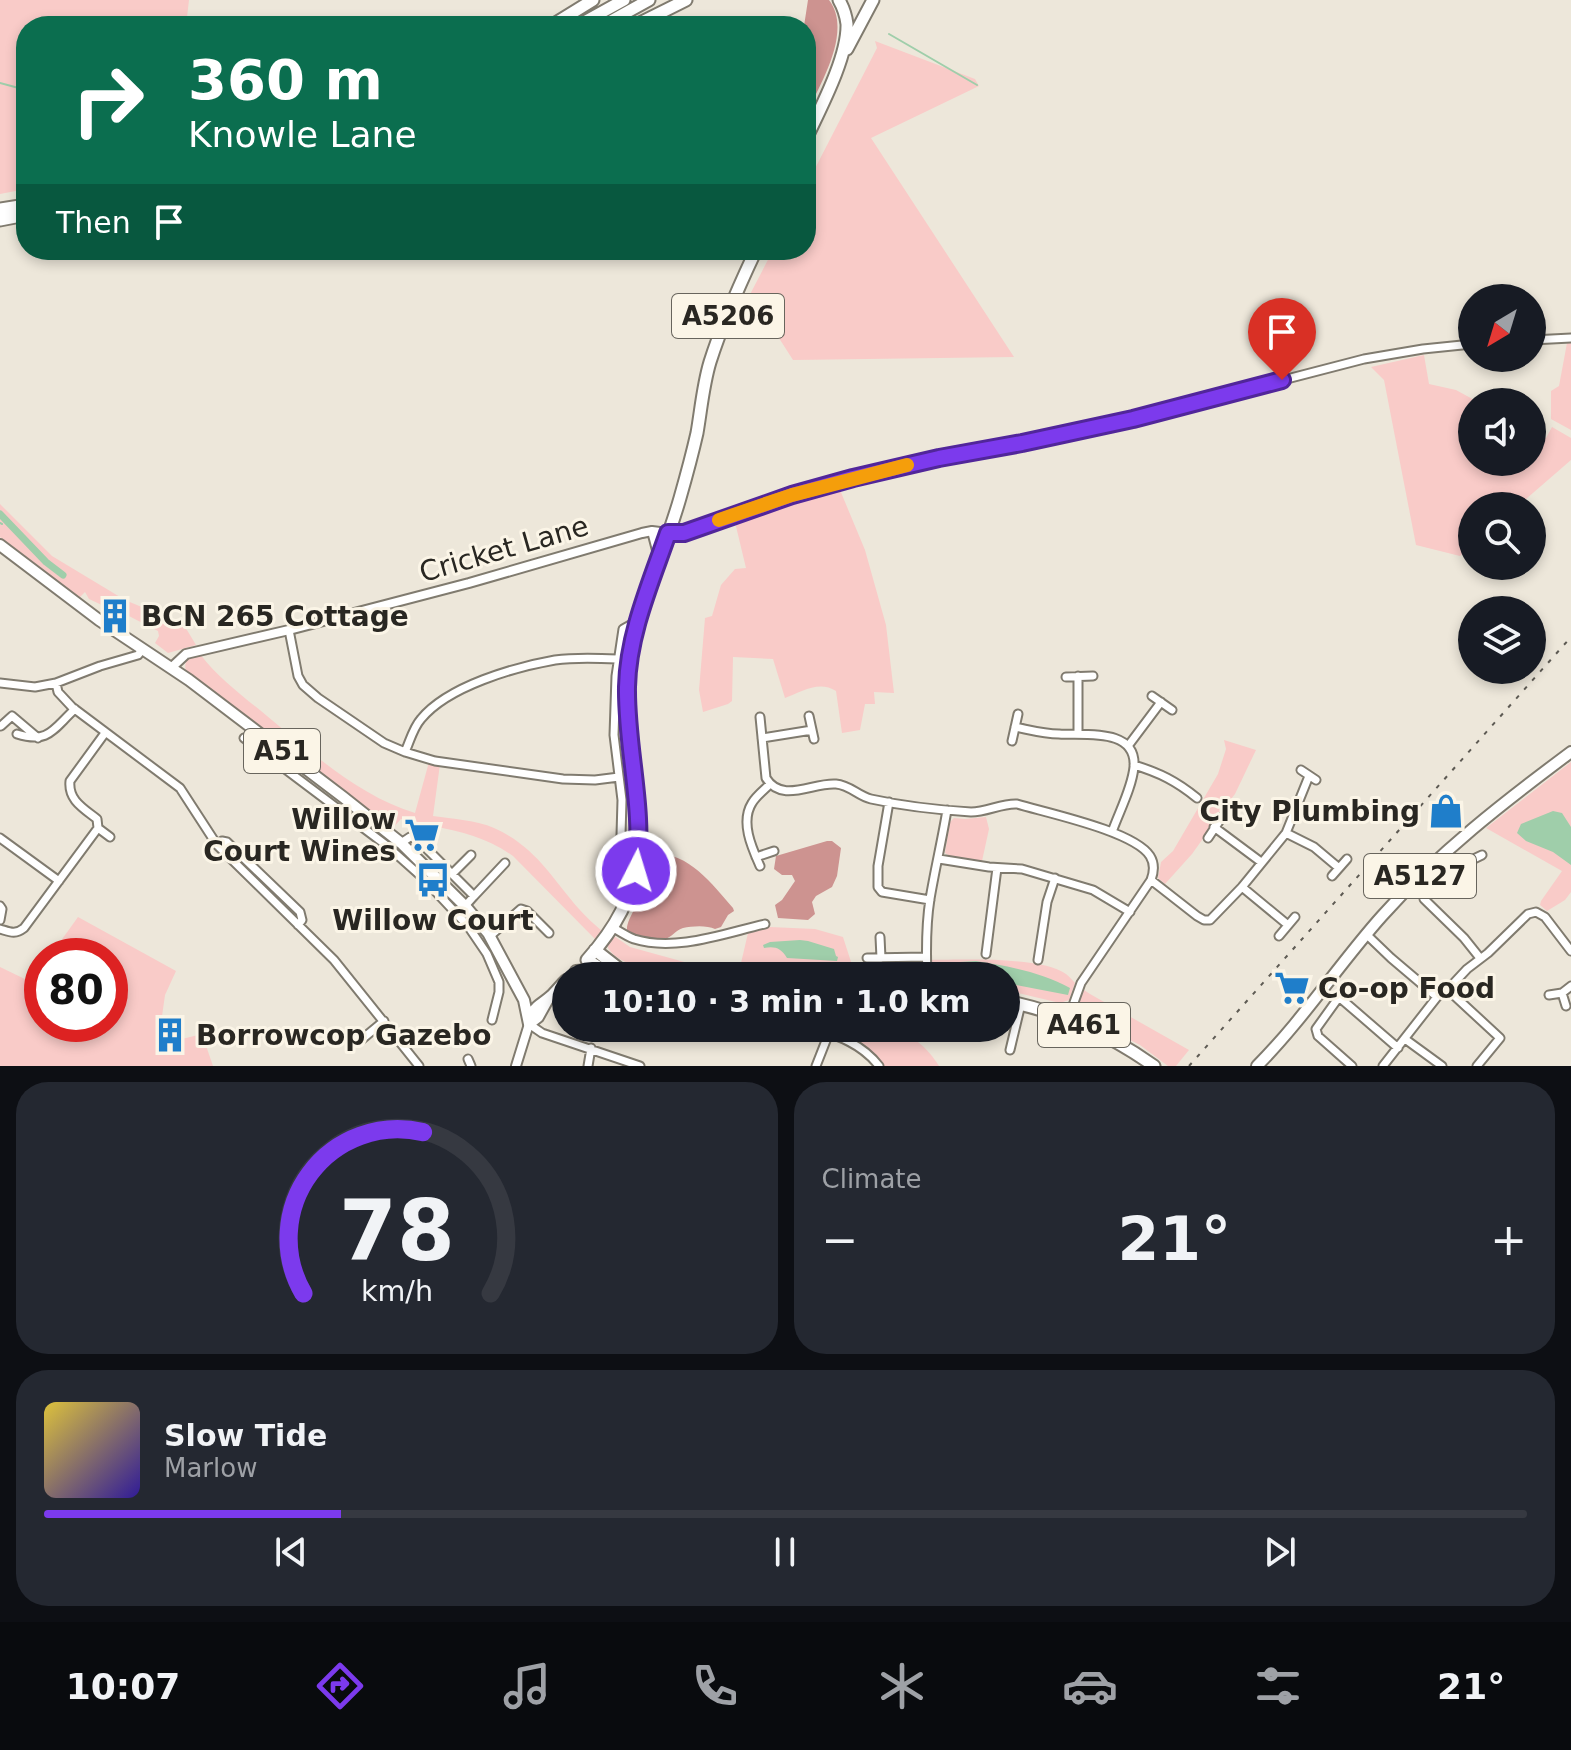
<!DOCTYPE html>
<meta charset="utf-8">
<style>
:root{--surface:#171b24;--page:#242831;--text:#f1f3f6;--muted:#9ea1a6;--line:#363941;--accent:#7c3aed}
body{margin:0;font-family:"DejaVu Sans",sans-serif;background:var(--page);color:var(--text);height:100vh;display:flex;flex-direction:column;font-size:30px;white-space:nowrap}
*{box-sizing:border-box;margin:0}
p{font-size:26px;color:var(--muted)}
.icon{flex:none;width:44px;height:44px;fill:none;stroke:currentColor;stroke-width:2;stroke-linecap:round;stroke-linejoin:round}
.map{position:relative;height:1066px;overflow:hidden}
.drawer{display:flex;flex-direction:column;gap:16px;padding:16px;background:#0d0f14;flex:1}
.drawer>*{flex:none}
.banner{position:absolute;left:16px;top:16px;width:800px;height:244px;border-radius:32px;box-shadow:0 4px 12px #0003;background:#0b6e4f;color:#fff;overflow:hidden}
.needle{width:52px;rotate:218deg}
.fabs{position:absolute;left:1458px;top:284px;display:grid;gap:16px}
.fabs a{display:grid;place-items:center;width:88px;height:88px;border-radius:50%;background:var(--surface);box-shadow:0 4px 12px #0003;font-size:40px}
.speed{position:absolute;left:24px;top:938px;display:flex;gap:16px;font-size:40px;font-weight:700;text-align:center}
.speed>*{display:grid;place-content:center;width:104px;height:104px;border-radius:50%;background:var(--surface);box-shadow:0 4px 12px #0003;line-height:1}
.speed .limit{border:12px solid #d22;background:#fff;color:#111}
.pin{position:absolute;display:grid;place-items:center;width:68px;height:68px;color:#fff;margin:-82px -34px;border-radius:50% 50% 50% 0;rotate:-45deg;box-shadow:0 0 8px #0007}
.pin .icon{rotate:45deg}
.me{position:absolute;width:88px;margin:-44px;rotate:5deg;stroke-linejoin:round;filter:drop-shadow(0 0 6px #0008)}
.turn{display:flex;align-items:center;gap:28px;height:168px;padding:0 40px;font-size:36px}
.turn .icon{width:104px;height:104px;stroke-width:2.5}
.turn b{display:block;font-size:56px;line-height:68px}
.then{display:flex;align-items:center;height:76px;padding:0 40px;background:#0003;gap:16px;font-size:30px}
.big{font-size:60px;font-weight:600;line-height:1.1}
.drawer .widget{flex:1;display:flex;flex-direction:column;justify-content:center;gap:12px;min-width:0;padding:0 28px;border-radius:32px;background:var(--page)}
.drawer .dial{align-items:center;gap:0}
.dial svg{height:208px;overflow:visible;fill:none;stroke:var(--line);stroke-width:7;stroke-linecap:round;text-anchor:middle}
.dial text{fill:var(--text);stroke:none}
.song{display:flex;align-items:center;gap:24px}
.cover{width:96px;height:96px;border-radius:12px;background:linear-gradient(135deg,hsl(50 70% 55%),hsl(250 70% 35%))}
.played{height:8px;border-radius:4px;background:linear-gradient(90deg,var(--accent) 20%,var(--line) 20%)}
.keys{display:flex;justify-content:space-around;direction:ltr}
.heat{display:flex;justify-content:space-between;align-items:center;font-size:44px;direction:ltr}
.drawer .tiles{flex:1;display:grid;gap:16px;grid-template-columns:1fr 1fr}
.widget:last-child{grid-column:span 2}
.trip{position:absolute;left:552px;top:962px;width:468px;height:80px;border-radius:40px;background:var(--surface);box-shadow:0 4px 12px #0003;font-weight:600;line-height:80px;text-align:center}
.menu{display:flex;height:128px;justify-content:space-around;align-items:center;background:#090b0e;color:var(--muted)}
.menu .icon{width:56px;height:56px}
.menu .on{color:var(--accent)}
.menu b{font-size:36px;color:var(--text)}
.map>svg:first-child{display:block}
</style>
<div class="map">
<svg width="1571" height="1066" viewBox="0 0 1571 1066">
<rect width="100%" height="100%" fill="#ede7da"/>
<!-- green -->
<path fill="#f9cbc8" d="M0 0H189L186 26H26V189L0 194Z
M875 41 975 79 979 86 871 138 1014 357 793 360 770 324 744 306 773 250H806V186L877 48Z
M1571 342V430L1551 419V391L1559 386 1567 343Z
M1424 355 1429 384 1456 390 1478 402H1472V462H1532V431L1546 438 1552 427 1571 438V460L1518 506H1472V546L1460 556 1416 545 1384 380 1371 367Z
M833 489 840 490 865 550 886 625 894 693 874 692 875 704H865L860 730 842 733 836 691C819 680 801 692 785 698L773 659 733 657 732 701 728 704 703 712 699 690 705 618 712 616 721 585 735 569 746 568 734 518Z
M0 504 52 556 125 600 175 621 187 630 196 645 168 653 155 643 159 636 158 631 123 613 121 614 89 599 85 592 79 598 54 581 53 577 0 537Z
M200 654C219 679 243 696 267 716 312 753 359 796 415 813L429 762 440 764 433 816C453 819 476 820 494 828 535 846 552 878 579 909 586 917 594 924 602 931L596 940 513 856C488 838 463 832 433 826 422 824 411 823 401 819L391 830 187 674C182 661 188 657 200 654Z
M1224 740 1256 750 1235 794 1209 827 1202 840 1192 854 1165 884 1158 878 1161 862 1173 851 1218 774 1226 749Z
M1571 762V892L1565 900 1547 911 1540 905 1541 901 1562 871 1486 828Z
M986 817 989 829 982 861 950 856 945 853 950 822 954 818 965 819Z
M78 917 176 971 165 995 158 1045 202 1034 213 1066H0V967L31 982 42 967V1024H110V956H50Z
M770 927 815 929 843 937 852 965 921 961V976H738L748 933Z
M614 936 630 947 735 976C705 976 621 976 607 946Z
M931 960C962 960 1042 956 1066 974 1069 976 1073 981 1075 983L1069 1000 1060 1003 1006 990V976H932Z
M1084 990 1090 994 1189 1050 1176 1066H1168L1140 1045 1084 1017 1077 1009Z
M825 1028C844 1028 872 1025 890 1028 910 1032 929 1049 939 1066H883C866 1044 851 1037 825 1028Z"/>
<!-- forest -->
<path fill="#cd9390" d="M808 0H829C853 31 820 85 806 114V26H804Z
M827 841H832L841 848 837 876 832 887 816 896 812 902 815 914 808 920 778 918 775 905 782 900 795 881 792 875H782L774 869 776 856Z
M652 853C689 852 711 883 733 908L734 911 728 915 721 927 715 929C707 925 692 926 683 928 676 930 672 937 665 939 654 943 636 937 627 930 626 919 643 897 648 884 652 874 647 863 652 853Z"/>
<!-- water -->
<path fill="#9fceaa" d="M1553 811 1562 813 1571 827V865L1553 852 1526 841 1517 833 1521 824Z
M800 940 808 941 834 949 836 956 838 957 837 961 787 958C781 948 775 946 764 948L763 945 770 942Z
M976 961C1007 966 1042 972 1070 988L1068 995 1006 983V976H936V968L944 963Z
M910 964 919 971V976L750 975 757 971 766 970Z"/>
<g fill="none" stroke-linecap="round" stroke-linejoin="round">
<!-- stream -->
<path stroke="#9fceaa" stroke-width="2" d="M889 34 977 85
M0 83 26 90
M0 523 2 524"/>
<!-- canal -->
<path stroke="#9fceaa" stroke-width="7" d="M0 514 46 562 63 575"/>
<!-- minor casing -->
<g stroke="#807b6f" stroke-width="11">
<path id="minor" d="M1532 340 1571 338
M668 533H684L792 495 888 469 1022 443 1133 419 1364 359 1423 349 1472 344
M289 630 298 676 303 685 318 698 384 743 405 752 435 761 563 779 595 780 619 777
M1066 677 1093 676
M0 683 35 687 56 683 100 666 138 655 142 650
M56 683 58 692 72 707 180 788 217 845 334 960 419 1066
M1152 696 1172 710
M809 716 814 739
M760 717 766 778C782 804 813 782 836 784 850 785 858 796 871 799 903 806 938 810 971 812 987 812 1002 803 1017 804 1047 813 1134 831 1150 856 1155 864 1154 872 1151 880L1081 983 1068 1019
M1 726 12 716 38 738
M1015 727C1030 730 1044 734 1059 734 1083 736 1137 727 1134 767 1132 788 1119 812 1112 832
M105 733 70 781C68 800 83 808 97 819L98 828 110 837
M1078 733V676
M17 734C49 744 53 729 75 709
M244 738 386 845 423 878 468 926 487 954 499 982V992L492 1020
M762 738 812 730
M1012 741 1018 714
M1128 746 1161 702
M405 752C410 741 413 728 421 719 448 686 515 667 555 660 576 657 597 658 617 659
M1134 765C1160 773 1176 781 1197 798
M1301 770 1316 780
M889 802 878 866V887L882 892 930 900
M1214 827 1261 862
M1286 833 1314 847 1339 868
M0 838 59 881
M1208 838 1222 817
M401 843 410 837 416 838 474 896 465 906
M217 845 222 841 227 842 300 912 302 920 298 925
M756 857 774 851
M939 859 989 867 1022 869 1093 890 1130 912
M760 866C752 848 740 822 752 803 756 796 764 790 770 784
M620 870 622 800 614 735 616 676 623 629 639 620
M452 874 471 855
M1332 876 1347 859
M1151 880 1197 916 1204 920H1210L1242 887 1286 833 1309 776
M1242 887 1288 925
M474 896 505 863
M0 906 2 909 0 920
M612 927C619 931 626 936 634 939 676 952 725 933 765 924
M0 929C10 932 15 935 24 928L98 828
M1366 934 1391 958 1437 997
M490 936 521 909 527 911 549 933
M1279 936 1295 917
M880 937 881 958
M986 954 997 868
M867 958 926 957
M1480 958 1464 938 1424 899 1453 869 1482 855
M1038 960 1047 902 1055 878
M927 976C926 950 926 924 930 899 935 869 942 840 947 810
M1447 989 1500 1038 1477 1066
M1562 993 1566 1006
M1549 995 1562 993 1571 986
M529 1024 542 1033 640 1066
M813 1028C839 1036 862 1044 879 1066
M356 1037 361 1040 384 1021
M1405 1039 1442 1066
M1010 1050 1021 1004
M468 1059 471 1066
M588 1066 591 1048
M816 1066 829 1033
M1352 1066 1318 1036 1316 1029 1339 997 1398 1048
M1383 1066 1437 997 1453 984 1467 969 1488 953 1528 914 1536 912 1545 917 1571 951"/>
</g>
<!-- tertiary casing -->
<g stroke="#807b6f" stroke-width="12">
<path id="tertiary" d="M652 531 659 558
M171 668 186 654 289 630 469 583 642 533 652 531 668 533
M516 1066 529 1024"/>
</g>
<!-- primary casing -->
<g stroke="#807b6f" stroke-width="14">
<path id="primary" d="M0 545 99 620 189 680 343 797 401 843 465 906 488 933 524 1000 529 1024
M576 971 601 969
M530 1022C533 1005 540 1006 551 996 556 991 561 985 566 980
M529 1024 538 1017 548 999
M1257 1066C1303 1020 1339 964 1382 916 1438 853 1504 802 1571 752"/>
</g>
<!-- trunk casing -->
<g stroke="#807b6f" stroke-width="15">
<path id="trunk" d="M551 26 593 0
M577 26 624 0
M602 26 649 0
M634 26 686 0
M847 49 873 0
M806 139C820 109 848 57 847 24 846 16 843 7 839 0
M0 209 26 205
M0 220 26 215
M595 950 622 971 641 976
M622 971H605L587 960C655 884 640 830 630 738 628 715 625 689 628 666 638 607 664 554 680 498 686 477 692 455 697 433 701 410 703 385 710 362 722 324 739 286 756 250
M1006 1001C1060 1012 1109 1034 1154 1066"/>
</g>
<!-- minor -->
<use href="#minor" stroke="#fff" stroke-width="7"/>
<!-- tertiary -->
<use href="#tertiary" stroke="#fff" stroke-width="8"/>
<!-- primary -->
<use href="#primary" stroke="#fff" stroke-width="10"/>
<!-- trunk -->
<use href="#trunk" stroke="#fff" stroke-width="11"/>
<!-- rail -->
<path stroke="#5d5a53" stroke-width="2" stroke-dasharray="4 8" stroke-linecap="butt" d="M1189 1066 1571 637"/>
</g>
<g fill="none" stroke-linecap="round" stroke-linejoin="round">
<!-- route casing -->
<g stroke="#51269a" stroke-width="20">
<path id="route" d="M636 871C645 809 626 749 627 687 628 634 651 582 668 533H684L792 495 853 478 939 458 1022 443 1133 419 1282 380"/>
</g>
<!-- route -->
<use href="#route" stroke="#7c3aed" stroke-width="14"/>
<!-- slow -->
<path stroke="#f59e0b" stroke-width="14" d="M719 520 792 495 907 465"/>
</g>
<!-- icons -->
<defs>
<g id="building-bare" transform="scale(2.76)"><path d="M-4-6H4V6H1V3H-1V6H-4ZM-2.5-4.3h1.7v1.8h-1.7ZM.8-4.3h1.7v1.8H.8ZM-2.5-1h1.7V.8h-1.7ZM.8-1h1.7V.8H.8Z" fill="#1f7eca" stroke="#fbf5e7" stroke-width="2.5" paint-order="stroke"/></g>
<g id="shop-bare" transform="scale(2.76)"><path d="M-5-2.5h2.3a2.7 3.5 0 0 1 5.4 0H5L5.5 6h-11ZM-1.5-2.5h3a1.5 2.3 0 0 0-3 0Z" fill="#1f7eca" stroke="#fbf5e7" stroke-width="2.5" paint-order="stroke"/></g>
<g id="supermarket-bare" transform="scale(2.76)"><path d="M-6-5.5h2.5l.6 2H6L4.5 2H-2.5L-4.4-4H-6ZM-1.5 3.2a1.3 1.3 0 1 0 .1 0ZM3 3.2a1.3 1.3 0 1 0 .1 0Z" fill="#1f7eca" stroke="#fbf5e7" stroke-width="2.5" paint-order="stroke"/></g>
<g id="bus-bare" transform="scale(2.76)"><path d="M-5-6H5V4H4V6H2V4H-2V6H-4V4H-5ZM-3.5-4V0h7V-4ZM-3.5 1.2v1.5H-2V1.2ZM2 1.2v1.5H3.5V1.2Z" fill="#1f7eca" stroke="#fbf5e7" stroke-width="2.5" paint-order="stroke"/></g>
</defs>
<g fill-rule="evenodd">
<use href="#building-bare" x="115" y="616"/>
<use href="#shop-bare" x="1446" y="811"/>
<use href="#supermarket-bare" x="422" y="835"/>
<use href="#bus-bare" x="433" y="880"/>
<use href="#supermarket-bare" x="1292" y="988"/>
<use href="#building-bare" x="170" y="1035"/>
</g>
<g text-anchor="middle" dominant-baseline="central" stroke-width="6" stroke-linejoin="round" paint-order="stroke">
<!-- shield labels -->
<g fill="#fbf5e7" stroke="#68655d" stroke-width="2">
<rect x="672" y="294" width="112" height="44" rx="6"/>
<rect x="244" y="729" width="76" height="44" rx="6"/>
<rect x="1364" y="854" width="112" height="44" rx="6"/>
<rect x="1038" y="1003" width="92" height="44" rx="6"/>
</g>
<g font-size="26" font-weight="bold" fill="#292722">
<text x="728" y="316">A5206</text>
<text x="282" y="751">A51</text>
<text x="1420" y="876">A5127</text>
<text x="1084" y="1025">A461</text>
</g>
<!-- street labels -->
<g font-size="28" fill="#292722" stroke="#fbf5e7">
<text transform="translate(504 549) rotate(-16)">Cricket Lane</text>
</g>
<!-- poi labels -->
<g font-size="28" font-weight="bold" fill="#292722" stroke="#fbf5e7" text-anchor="start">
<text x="141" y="616">BCN 265 Cottage</text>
<text x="1420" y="811" text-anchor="end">City Plumbing</text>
<text x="396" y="819" text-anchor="end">Willow<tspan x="396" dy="32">Court Wines</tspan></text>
<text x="433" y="920" text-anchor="middle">Willow Court</text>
<text x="1318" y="988">Co-op Food</text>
<text x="196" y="1035">Borrowcop Gazebo</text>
</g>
</g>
</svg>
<div class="fabs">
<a><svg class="needle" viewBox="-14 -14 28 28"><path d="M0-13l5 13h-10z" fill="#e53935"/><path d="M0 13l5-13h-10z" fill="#9ea1a6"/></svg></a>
<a><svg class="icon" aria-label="sound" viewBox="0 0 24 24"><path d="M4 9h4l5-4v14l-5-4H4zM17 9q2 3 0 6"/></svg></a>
<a><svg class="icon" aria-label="search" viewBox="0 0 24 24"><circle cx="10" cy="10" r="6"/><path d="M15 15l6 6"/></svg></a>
<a><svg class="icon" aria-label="layers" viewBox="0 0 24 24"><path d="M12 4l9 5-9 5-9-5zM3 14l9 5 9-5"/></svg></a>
</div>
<div class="speed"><div class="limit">80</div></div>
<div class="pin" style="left:1282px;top:380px;background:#d93025"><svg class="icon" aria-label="arrive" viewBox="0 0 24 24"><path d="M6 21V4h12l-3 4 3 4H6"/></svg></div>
<svg class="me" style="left:636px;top:871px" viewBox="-20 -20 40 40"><circle r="17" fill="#7c3aed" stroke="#fff" stroke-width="3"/><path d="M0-11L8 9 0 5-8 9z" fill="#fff"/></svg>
<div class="trip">10:10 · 3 min · 1.0 km</div>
<div class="banner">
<div class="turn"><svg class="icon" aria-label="right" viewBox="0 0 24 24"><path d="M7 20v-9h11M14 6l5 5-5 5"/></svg><div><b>360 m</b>Knowle Lane</div></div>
<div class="then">Then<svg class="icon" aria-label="arrive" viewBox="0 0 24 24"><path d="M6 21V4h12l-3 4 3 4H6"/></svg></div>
</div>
</div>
<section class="drawer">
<div class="tiles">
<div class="widget dial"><svg viewBox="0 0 100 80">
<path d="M14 69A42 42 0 1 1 86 69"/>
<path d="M14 69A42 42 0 0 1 60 7" stroke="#7c3aed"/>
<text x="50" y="56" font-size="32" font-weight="700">78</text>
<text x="50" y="72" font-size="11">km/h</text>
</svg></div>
<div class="widget"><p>Climate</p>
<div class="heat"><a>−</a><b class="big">21°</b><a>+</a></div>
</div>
<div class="widget">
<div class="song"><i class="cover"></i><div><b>Slow Tide</b><p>Marlow</p></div></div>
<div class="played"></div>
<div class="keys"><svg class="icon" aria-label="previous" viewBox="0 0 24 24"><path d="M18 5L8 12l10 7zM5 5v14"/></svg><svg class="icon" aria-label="pause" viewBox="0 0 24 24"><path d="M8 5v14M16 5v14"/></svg><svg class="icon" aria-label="next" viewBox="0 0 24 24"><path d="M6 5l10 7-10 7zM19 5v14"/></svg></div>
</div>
</div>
</section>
<nav class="menu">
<b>10:07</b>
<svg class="icon on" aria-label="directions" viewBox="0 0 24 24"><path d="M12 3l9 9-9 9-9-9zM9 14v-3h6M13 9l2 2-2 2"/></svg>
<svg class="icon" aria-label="music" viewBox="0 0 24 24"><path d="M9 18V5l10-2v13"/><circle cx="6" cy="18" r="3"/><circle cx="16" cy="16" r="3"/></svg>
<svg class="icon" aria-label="phone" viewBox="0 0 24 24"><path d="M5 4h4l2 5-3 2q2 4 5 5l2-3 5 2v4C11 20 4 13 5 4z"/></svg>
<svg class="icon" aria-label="climate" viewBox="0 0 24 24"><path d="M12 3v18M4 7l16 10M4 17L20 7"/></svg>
<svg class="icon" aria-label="car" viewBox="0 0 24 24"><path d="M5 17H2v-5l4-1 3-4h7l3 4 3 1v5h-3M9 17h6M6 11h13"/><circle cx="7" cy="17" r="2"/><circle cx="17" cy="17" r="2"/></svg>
<svg class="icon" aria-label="filters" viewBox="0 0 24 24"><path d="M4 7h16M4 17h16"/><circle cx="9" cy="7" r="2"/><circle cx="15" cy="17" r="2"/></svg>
<b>21°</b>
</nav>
